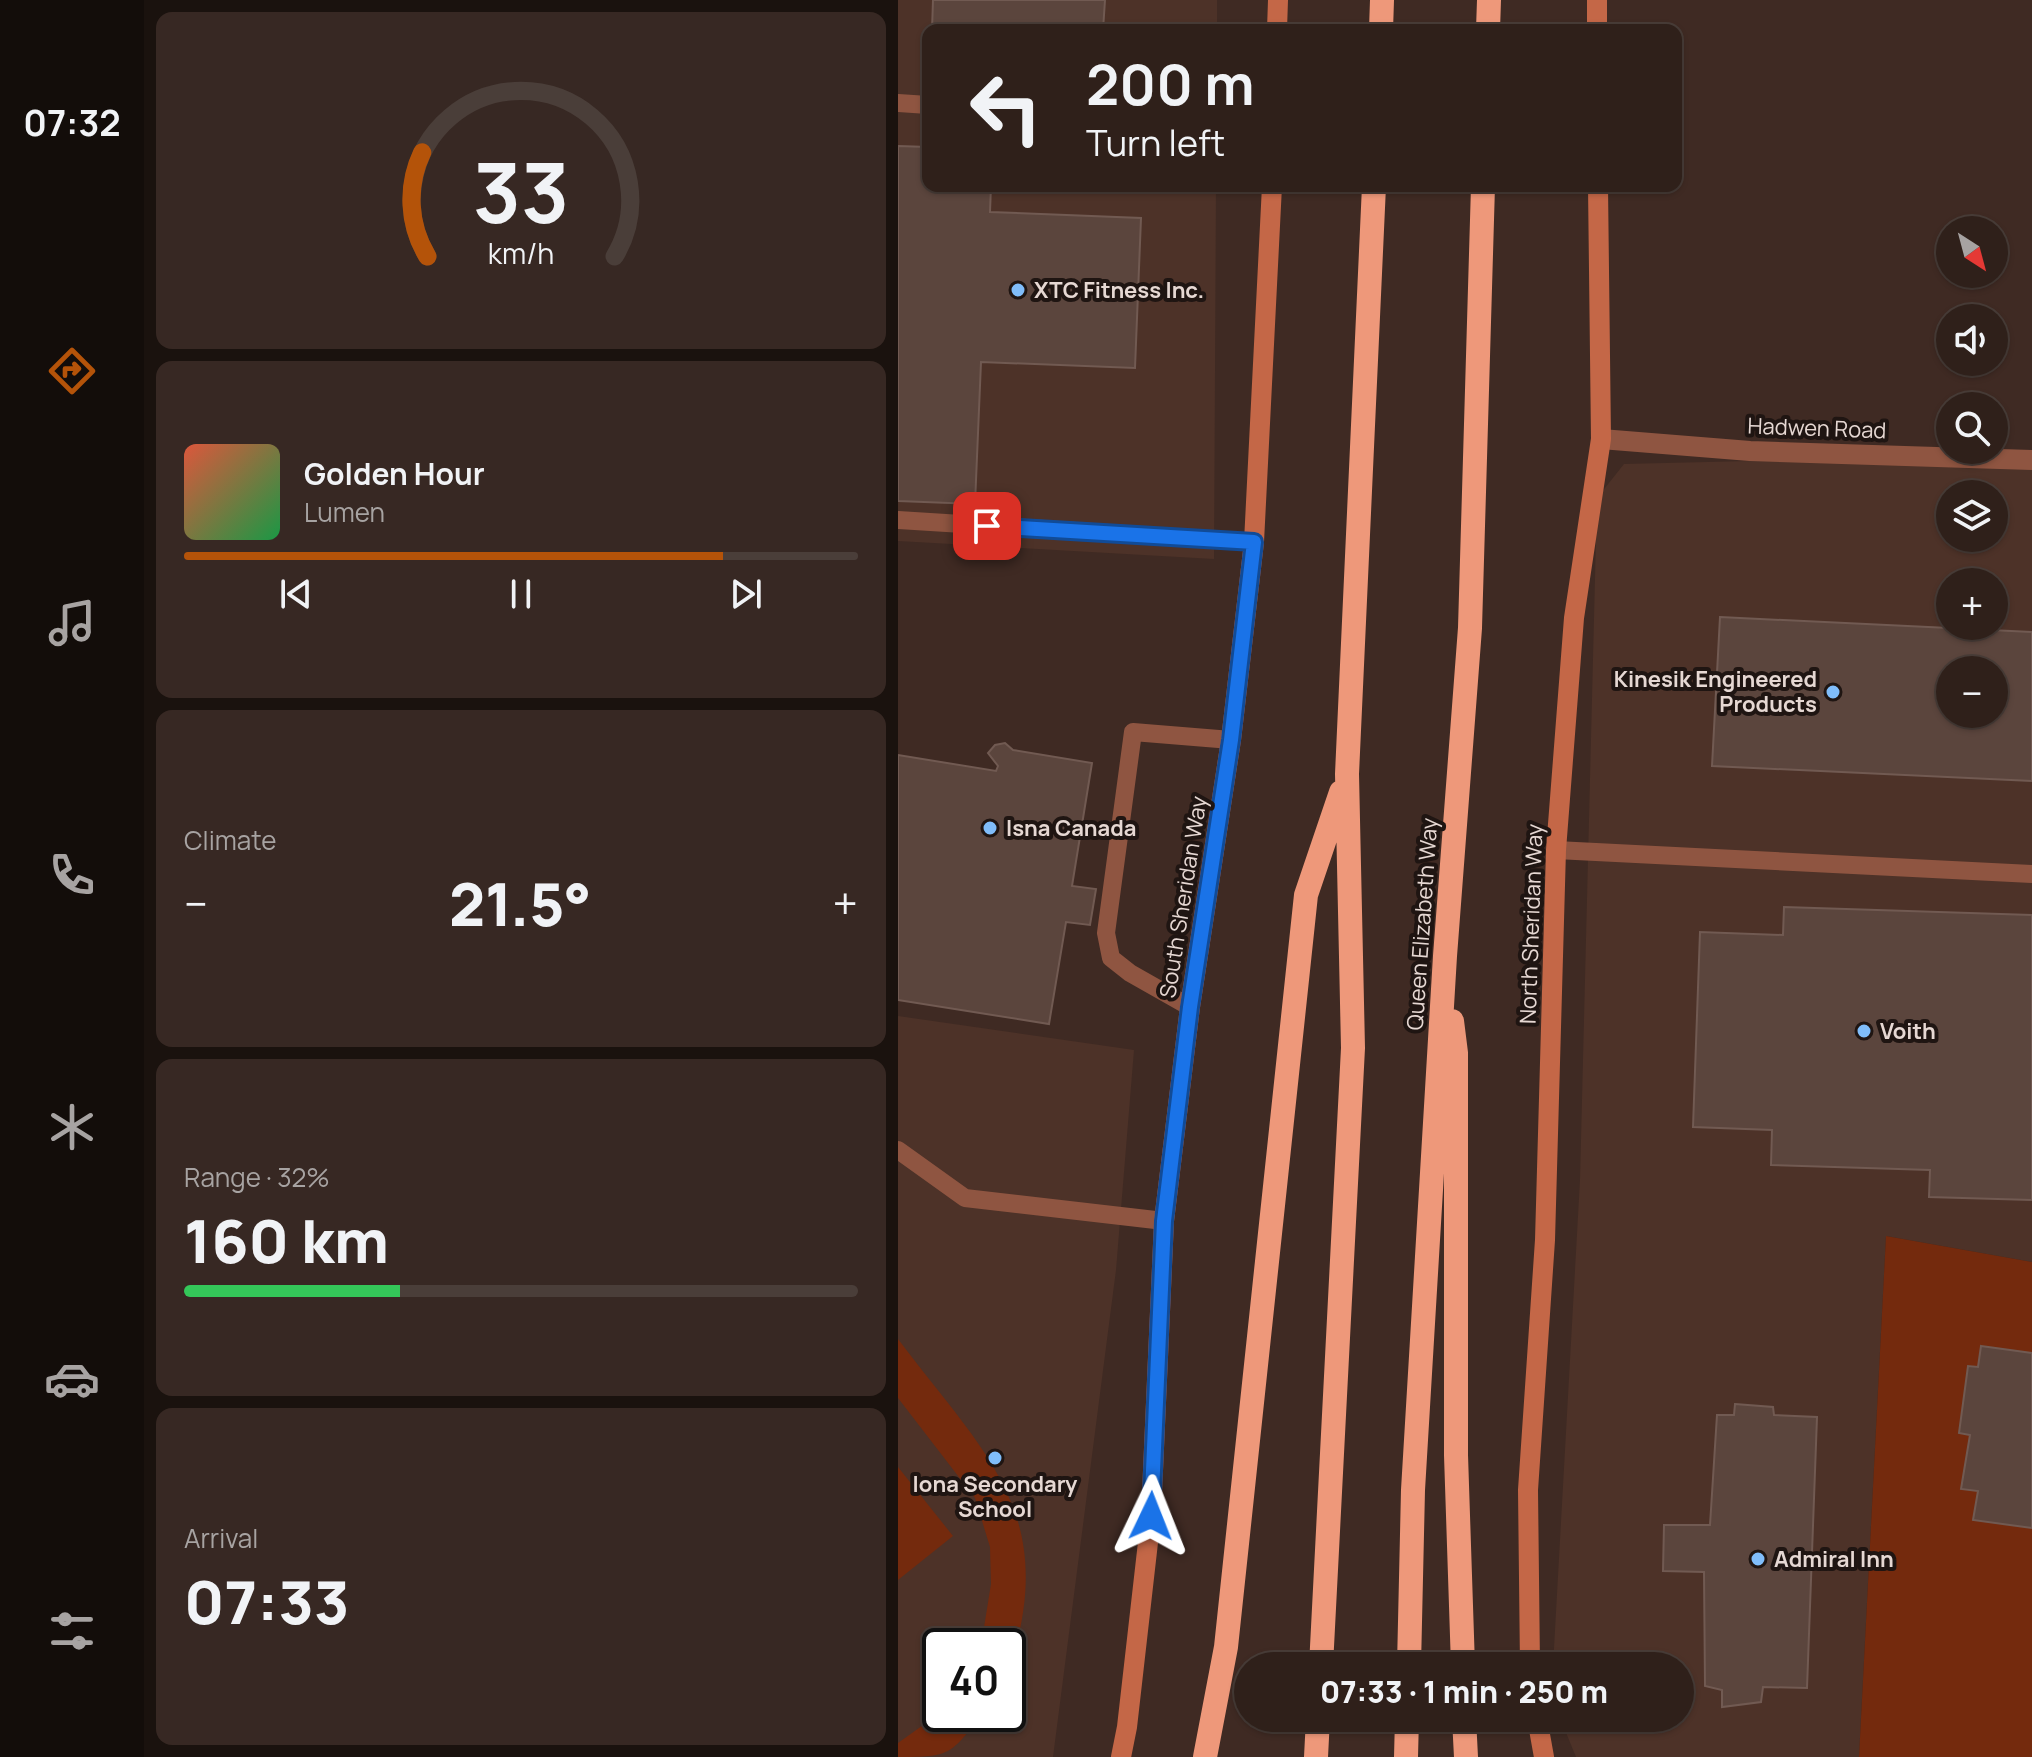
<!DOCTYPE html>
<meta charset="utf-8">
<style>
:root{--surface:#2f201a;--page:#372823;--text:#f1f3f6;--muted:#a7a3a2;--line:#4a3e39;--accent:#b45309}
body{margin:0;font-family:Manrope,sans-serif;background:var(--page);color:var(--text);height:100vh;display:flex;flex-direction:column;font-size:30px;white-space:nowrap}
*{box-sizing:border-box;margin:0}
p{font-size:26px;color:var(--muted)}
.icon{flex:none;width:44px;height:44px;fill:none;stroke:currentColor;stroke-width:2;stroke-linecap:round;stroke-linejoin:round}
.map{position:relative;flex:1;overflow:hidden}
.details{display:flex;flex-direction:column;gap:12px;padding:12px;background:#1a120e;width:754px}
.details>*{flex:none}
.hud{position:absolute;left:24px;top:24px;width:760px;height:168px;border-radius:16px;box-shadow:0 2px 6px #0004,0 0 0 2px var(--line);background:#2f201a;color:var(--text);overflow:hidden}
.needle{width:52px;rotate:144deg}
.controls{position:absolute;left:1038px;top:216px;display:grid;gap:16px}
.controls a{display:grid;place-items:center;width:72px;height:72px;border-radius:50%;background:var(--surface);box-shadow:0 2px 6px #0004,0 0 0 2px var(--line);font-size:40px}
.speed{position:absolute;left:24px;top:1628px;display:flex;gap:16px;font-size:40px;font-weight:700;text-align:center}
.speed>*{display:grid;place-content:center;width:104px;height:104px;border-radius:50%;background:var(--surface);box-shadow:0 2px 6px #0004,0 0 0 2px var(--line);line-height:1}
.speed .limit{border:4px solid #111;border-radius:12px;background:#fff;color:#111}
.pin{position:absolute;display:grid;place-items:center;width:68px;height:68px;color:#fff;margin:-34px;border-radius:16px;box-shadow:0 4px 12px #0006}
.me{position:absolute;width:88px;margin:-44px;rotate:2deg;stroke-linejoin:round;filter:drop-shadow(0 0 6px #0008)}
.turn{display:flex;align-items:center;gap:28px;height:168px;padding:0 32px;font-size:36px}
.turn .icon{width:104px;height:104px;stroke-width:2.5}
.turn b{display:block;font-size:56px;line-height:68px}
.big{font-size:60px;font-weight:800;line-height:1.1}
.details .widget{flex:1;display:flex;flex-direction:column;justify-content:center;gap:12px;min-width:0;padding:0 28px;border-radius:16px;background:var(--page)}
.details .dial{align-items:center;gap:0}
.dial svg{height:208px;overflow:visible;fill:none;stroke:var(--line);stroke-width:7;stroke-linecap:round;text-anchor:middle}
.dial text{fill:var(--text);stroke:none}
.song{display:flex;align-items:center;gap:24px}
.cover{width:96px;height:96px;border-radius:12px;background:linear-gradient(135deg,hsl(10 70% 55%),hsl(140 70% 35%))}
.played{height:8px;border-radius:4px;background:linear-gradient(90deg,var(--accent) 80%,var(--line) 80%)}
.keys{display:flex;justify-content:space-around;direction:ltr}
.heat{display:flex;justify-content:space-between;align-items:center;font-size:44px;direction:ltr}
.charge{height:12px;border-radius:6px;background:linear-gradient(90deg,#34c759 32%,var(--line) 0)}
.trip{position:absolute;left:336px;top:1652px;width:460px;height:80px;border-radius:40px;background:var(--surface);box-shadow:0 2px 6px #0004,0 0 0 2px var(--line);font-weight:800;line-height:80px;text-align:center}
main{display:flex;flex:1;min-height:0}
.dock{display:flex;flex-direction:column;width:144px;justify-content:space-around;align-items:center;background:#130d0a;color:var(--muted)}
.dock .icon{width:56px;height:56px}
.dock .on{color:var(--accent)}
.dock b{font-size:36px;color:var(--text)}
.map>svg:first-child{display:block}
</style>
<main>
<nav class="dock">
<b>07:32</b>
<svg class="icon on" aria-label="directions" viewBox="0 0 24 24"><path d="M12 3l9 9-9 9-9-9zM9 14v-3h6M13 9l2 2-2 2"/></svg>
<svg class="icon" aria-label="music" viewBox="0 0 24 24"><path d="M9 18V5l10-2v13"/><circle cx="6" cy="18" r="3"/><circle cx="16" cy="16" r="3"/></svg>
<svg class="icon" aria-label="phone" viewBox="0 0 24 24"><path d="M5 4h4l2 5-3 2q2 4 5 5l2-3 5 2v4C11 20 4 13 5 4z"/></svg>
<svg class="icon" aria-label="climate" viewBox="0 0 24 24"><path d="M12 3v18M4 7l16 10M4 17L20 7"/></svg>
<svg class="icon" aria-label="car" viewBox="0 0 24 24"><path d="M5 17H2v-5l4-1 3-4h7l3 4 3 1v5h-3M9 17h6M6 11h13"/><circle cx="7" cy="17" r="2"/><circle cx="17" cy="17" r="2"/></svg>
<svg class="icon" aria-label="filters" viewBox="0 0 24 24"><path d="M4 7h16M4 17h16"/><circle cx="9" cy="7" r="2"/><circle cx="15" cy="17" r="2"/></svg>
</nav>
<section class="details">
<div class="widget dial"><svg viewBox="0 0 100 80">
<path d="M14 69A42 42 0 1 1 86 69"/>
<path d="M14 69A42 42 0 0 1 12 29" stroke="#b45309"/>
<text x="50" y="56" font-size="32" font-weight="700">33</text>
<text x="50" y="72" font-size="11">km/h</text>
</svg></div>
<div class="widget">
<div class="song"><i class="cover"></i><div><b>Golden Hour</b><p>Lumen</p></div></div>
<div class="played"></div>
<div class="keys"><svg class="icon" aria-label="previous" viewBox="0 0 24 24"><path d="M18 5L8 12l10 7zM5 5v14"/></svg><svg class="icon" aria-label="pause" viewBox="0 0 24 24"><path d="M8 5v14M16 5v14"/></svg><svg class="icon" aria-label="next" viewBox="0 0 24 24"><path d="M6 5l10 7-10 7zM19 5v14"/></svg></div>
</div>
<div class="widget"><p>Climate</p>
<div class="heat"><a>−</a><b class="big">21.5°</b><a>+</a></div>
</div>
<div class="widget"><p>Range · 32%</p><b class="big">160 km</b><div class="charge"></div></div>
<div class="widget"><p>Arrival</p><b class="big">07:33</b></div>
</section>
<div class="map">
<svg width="1134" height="1757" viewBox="0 0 1134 1757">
<rect width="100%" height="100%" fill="#3f2a23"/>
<!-- built -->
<path fill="#4d3228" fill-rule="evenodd" d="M0 0H319V30H30V186H318L316 559 0 541Z
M1054 456 1134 459V1262L988 1236 961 1757H678L662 1718H782V1666H655L682 1180 699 498 726 464ZM1052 494H1096V538H1052ZM1052 582H1096V626H1052ZM1052 670H1096V714H1052Z
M0 1016 236 1050 218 1270 155 1757H0ZM42 1646H110V1714H42Z"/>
<!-- green -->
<path fill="#742a0d" d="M988 1236 1134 1262V1757H961Z
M0 1339C89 1457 163 1515 110 1673V1646H83L93 1584 92 1547 77 1498 0 1398Z
M0 1467 55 1536 0 1580Z
M42 1713 85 1714C51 1755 54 1757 0 1757V1743Z"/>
<!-- building -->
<path fill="#5b453d" stroke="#715a52" stroke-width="2" fill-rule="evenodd" d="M35 0H207L205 30H34Z
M0 146 30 147V186H93L92 212 243 218 237 368 83 362 77 504 0 501Z
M822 617 1134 632V781L814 766ZM1052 670H1096V714H1052Z
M107 743 115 750 194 763 174 886 198 889 192 925 168 922 151 1024 0 1000V755L98 771 100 766 90 753 97 745Z
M886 907 1134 915V1200L1031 1197 1032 1170 873 1165 874 1130 795 1127 802 932 885 935Z
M1083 1346 1134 1353V1528L1075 1520 1080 1491 1063 1489 1072 1435 1061 1433 1070 1366 1080 1367Z
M837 1404 875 1407 876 1415 919 1417 909 1688 865 1687 863 1702 824 1707V1690L807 1686 806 1572 765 1571 766 1525H812L819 1415H836Z"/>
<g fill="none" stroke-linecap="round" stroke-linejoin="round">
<!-- lane -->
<path stroke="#8f5541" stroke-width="18" d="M0 103 30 105
M0 520 356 542
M658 850 1134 874
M292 1007 232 973 213 958 208 933 235 732 333 740
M0 1150 67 1198 266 1221"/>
<!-- street -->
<path stroke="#8f5541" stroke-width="20" d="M703 439 852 451 1134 460"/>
<!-- secondary -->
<path stroke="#c46747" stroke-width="20" d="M379 30 380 0
M699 30V0
M632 1666 630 1490 647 1240 658 850 676 618 703 439 700 186
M639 1718 646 1757
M223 1757 229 1727 253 1516 266 1221 292 1007 333 740 356 542 374 186"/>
<!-- highway -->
<path stroke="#ee987a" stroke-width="24" d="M483 30 484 0
M590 30 591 0
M554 1021 558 1053V1455L565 1666
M423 1666 455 1048 449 774 476 186
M511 1666 515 1490 547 956 572 628 585 186
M566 1718 568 1757
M307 1757 328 1647 408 895 443 792
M418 1757 420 1718
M508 1757 509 1718"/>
</g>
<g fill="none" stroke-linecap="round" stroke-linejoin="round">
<!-- route casing -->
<g stroke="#114b97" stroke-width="20">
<path id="route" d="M89 526 356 542 333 740 292 1007 266 1221 253 1516"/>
</g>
<!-- route -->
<use href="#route" stroke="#1a73e8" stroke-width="14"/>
</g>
<!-- markers -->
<g fill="#80bdfa" stroke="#1f1512" stroke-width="3">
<circle cx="120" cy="290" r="8"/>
<circle cx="935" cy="692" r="8"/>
<circle cx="92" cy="828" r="8"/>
<circle cx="966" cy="1031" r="8"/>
<circle cx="97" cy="1458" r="8"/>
<circle cx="860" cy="1559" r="8"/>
</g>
<g text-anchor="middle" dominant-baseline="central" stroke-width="8" stroke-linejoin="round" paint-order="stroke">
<!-- poi labels -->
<g font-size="22" font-weight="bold" fill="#e6d8d3" stroke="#1f1512" text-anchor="start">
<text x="136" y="290">XTC Fitness Inc.</text>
<text x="919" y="679" text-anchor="end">Kinesik Engineered<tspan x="919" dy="25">Products</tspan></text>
<text x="108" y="828">Isna Canada</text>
<text x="982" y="1031">Voith</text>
<text x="97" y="1484" text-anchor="middle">Iona Secondary<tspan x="97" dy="25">School</tspan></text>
<text x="876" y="1559">Admiral Inn</text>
</g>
<!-- street labels -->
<g font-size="22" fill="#e6d8d3" stroke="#1f1512">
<text transform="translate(919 428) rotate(2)">Hadwen Road</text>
<text transform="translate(285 897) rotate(-81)">South Sheridan Way</text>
<text transform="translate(524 924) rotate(-86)">Queen Elizabeth Way</text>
<text transform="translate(633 924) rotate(-88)">North Sheridan Way</text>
</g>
</g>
</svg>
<div class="controls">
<a><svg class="needle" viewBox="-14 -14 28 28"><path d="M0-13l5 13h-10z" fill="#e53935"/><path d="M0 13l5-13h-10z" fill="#a7a3a2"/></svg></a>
<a><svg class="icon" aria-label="sound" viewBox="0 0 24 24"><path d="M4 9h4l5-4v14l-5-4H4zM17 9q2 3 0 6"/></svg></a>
<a><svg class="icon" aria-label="search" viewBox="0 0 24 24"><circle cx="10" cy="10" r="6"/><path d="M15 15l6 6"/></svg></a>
<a><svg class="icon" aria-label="layers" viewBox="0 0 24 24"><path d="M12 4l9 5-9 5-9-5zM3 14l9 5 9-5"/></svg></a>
<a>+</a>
<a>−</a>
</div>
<div class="speed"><div class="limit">40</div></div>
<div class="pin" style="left:89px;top:526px;background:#d93025"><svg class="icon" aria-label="arrive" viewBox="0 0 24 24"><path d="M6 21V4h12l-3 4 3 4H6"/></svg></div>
<svg class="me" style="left:253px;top:1516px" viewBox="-20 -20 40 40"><path d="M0-17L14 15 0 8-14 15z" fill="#1a73e8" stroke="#fff" stroke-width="4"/></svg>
<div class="trip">07:33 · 1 min · 250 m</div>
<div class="hud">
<div class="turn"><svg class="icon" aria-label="left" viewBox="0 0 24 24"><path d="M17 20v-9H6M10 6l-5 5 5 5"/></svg><div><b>200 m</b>Turn left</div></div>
</div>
</div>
</main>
